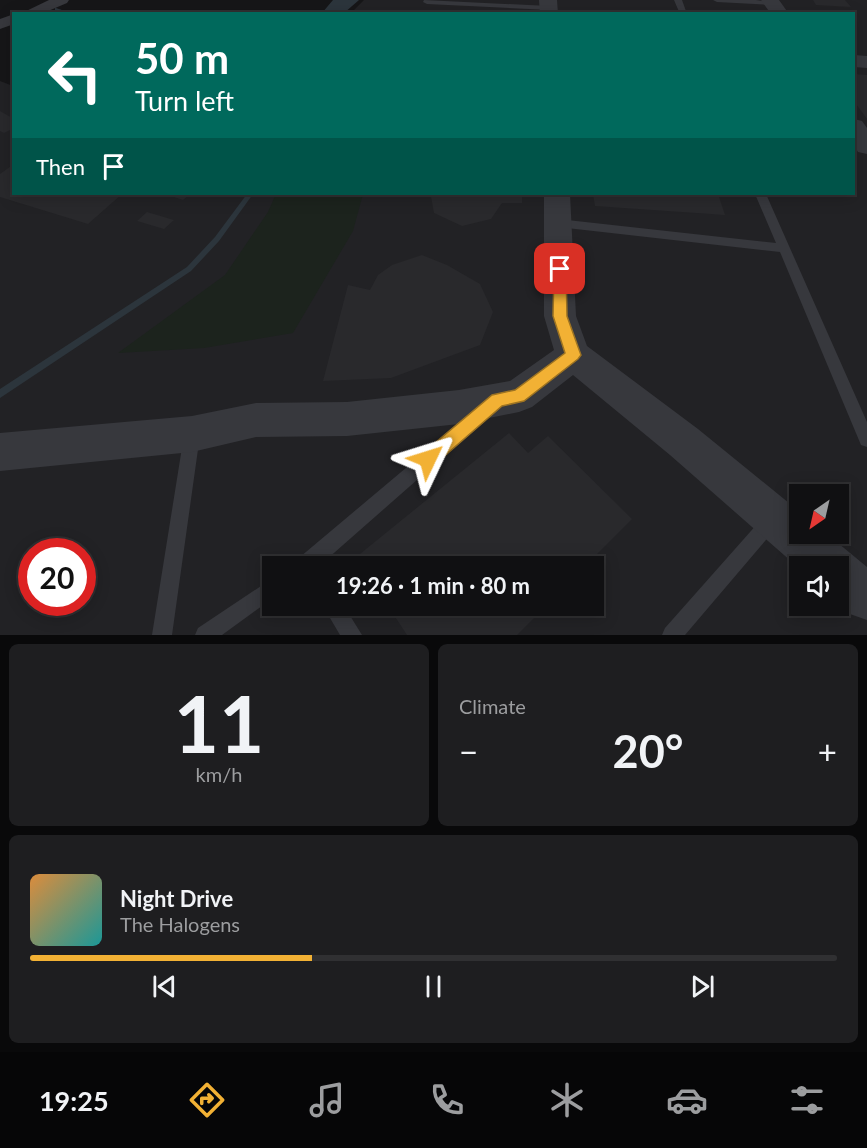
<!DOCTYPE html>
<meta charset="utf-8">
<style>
:root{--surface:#101012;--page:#1e1e20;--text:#f1f3f6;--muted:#9c9d9f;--line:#303032;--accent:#f2b134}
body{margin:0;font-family:Lato,sans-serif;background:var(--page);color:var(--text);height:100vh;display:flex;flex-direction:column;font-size:22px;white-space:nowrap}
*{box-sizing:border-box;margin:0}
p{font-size:20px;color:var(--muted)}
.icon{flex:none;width:33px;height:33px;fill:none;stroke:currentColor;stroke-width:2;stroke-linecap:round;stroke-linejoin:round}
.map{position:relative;height:635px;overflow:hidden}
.drawer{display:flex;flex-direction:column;gap:9px;padding:9px;background:#09090a;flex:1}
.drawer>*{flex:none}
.guide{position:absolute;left:12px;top:12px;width:843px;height:183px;border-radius:0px;box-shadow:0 3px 15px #0003,0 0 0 2px var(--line);background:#00695c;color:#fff;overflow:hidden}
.needle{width:39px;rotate:214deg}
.buttons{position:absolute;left:789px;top:484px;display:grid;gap:12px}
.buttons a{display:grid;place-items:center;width:60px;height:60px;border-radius:0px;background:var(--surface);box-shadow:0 3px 15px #0003,0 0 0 2px var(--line);font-size:30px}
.speed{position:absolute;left:18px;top:538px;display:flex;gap:12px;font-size:30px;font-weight:700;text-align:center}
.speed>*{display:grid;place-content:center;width:78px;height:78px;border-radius:50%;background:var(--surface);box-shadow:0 3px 15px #0003,0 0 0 2px var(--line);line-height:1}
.speed .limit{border:9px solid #d22;background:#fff;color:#111}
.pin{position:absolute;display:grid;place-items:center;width:51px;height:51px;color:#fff;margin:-26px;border-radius:12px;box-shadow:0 3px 9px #0006}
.me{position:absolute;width:66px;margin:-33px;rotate:49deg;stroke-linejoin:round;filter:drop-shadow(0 0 4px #0008)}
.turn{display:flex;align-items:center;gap:21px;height:126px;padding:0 24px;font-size:27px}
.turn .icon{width:78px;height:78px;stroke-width:2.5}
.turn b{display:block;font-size:42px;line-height:51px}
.then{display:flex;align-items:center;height:57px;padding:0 24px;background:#0003;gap:12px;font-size:22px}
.big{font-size:45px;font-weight:700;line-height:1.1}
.drawer .widget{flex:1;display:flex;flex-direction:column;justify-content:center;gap:9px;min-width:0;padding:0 21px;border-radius:9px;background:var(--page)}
.drawer .dial{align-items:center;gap:0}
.dial b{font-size:78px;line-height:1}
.song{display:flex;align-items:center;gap:18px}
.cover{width:72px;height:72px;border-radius:9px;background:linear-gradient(135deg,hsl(30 70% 55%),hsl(180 70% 35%))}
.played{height:6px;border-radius:3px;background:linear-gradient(90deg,var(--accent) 35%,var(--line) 35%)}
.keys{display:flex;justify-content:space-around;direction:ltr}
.heat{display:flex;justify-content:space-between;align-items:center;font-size:33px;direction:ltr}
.drawer .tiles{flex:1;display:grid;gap:9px;grid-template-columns:1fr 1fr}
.widget:last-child{grid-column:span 2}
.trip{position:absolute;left:262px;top:556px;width:342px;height:60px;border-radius:0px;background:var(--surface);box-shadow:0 3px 15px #0003,0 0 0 2px var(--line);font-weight:700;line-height:60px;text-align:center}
.tab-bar{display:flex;height:96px;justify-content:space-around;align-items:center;background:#060607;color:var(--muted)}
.tab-bar .icon{width:42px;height:42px}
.tab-bar .current{color:var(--accent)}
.tab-bar b{font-size:27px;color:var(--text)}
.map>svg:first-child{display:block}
</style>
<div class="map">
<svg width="867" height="635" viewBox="0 0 867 635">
<rect width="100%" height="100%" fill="#161618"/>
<!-- built -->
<path fill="#222225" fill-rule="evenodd" d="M364 0H867V635H0V81L13 86 14 194H854V14L351 13ZM800 495H838V534H800ZM32 552H82V603H32ZM273 567H594V606H273ZM800 567H838V606H800Z"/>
<!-- green -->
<path fill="#1c231d" d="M276 194H363L353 231 293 333 204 348 118 353 225 275 268 212Z"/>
<!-- water -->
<path fill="#2c353c" d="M333 0H359L344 13H322Z"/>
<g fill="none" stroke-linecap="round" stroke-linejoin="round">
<!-- stream -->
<path fill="#2c353c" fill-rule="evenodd" d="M56 8 71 13 72 14H65L55 10V8Z
M247 194H253L219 241 191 271 0 398V389L187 267 215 237Z"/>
</g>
<!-- building -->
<path fill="#29292c" d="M813 0H845L851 7 816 5Z
M854 74 867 75V119L854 101Z
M0 111 14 119V128L4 133 0 131Z
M14 164V194H122L88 224 0 197V174Z
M165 194H190L183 200Z
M432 194H522V203H502L491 219 462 226 434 213 431 196Z
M593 194H718L725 215 595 206Z
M147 212 174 220 164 229 137 221Z
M422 255 447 265 480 284 493 312 480 345 391 378 323 381 348 285 370 290 378 275 392 265Z
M509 433 528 453 548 436 632 519 584 567H361L355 558Z
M388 606H546L517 635H407Z"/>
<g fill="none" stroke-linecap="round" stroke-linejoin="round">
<!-- service -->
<path fill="#37383d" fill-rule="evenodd" d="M424 0 549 6 553 8 549 10 427 4 423 2Z
M674 0H682L687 14H680Z
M713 0H756L776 3 772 5 717 2Z
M755 194H766L867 422V447L861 445 780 252 558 227 552 223 558 219 776 243Z
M487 402 492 404 495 409 492 414 318 567H299L300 557 482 404Z
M192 428 198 430 200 435 172 635H152L184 435 186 430Z
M771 512 777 515 780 521 777 527 685 635H662L665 628 765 515Z
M273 578V598L222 635H195L198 628Z
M323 606H344L362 635H340Z"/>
<!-- minor -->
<path fill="#37383d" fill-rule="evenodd" d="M49 0H69L67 3 41 14H20Z
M14 14V24L0 29V19Z"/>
<!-- tertiary -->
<path fill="#37383d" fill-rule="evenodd" d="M539 0H557L558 14H540Z
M761 0H779L789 14H771Z
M854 55 867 56V68L854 67Z
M854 119 862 121 867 128V154L858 152 854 145Z
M544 194H570L576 316 587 346 698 429 800 512V534H827L867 567V620L850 614 838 603V567L800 569 670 455 573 375 532 407 519 412 459 424 347 436 256 437 192 452 0 471V433L192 416 256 403 347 402 459 390 510 381 554 350 544 316Z"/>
</g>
<!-- route -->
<path fill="#f2b134" stroke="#9d7322" stroke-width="1.5" d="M560 264 566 269 567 316 581 355 578 359 524 401 502 406 434 465 428 467 422 465 420 459 422 454 492 395 515 390 565 353 553 316 554 269Z"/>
</svg>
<div class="buttons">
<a><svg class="needle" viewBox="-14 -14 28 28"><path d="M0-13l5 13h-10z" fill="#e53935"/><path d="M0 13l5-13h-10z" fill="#9c9d9f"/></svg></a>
<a><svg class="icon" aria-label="sound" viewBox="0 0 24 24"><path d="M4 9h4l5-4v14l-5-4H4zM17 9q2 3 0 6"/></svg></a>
</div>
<div class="speed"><div class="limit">20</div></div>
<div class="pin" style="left:560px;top:269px;background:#d93025"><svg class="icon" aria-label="arrive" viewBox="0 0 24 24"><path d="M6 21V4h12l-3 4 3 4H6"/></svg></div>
<svg class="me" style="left:428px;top:459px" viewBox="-20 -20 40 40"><path d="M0-17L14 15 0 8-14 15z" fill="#f2b134" stroke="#fff" stroke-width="4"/></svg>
<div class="trip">19:26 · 1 min · 80 m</div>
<div class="guide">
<div class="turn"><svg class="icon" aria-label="left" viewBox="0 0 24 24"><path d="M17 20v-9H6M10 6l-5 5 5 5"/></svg><div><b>50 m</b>Turn left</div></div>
<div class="then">Then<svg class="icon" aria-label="arrive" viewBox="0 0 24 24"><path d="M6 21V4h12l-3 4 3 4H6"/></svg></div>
</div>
</div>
<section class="drawer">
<div class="tiles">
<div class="widget dial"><b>11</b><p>km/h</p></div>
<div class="widget"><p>Climate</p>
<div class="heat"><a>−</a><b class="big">20°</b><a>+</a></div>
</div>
<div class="widget">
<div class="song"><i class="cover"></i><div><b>Night Drive</b><p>The Halogens</p></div></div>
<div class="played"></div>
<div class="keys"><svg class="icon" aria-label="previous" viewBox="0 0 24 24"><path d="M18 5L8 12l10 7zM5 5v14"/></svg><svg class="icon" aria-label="pause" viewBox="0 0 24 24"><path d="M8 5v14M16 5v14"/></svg><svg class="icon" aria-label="next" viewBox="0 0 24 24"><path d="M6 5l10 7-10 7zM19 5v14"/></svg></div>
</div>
</div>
</section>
<nav class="tab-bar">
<b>19:25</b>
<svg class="icon current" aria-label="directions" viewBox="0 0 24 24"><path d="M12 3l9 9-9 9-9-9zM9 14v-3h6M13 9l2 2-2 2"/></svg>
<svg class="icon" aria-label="music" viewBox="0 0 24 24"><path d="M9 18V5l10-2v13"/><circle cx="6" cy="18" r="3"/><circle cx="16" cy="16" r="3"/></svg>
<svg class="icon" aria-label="phone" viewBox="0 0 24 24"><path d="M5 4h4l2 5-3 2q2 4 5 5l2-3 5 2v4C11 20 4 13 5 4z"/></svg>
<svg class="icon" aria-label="climate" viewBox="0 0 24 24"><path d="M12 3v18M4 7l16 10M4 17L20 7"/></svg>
<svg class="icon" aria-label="car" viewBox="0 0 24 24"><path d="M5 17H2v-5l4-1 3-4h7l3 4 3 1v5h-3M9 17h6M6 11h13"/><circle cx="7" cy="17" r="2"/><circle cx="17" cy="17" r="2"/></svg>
<svg class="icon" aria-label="filters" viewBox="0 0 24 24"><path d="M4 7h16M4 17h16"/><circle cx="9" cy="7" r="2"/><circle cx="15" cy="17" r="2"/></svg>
</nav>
